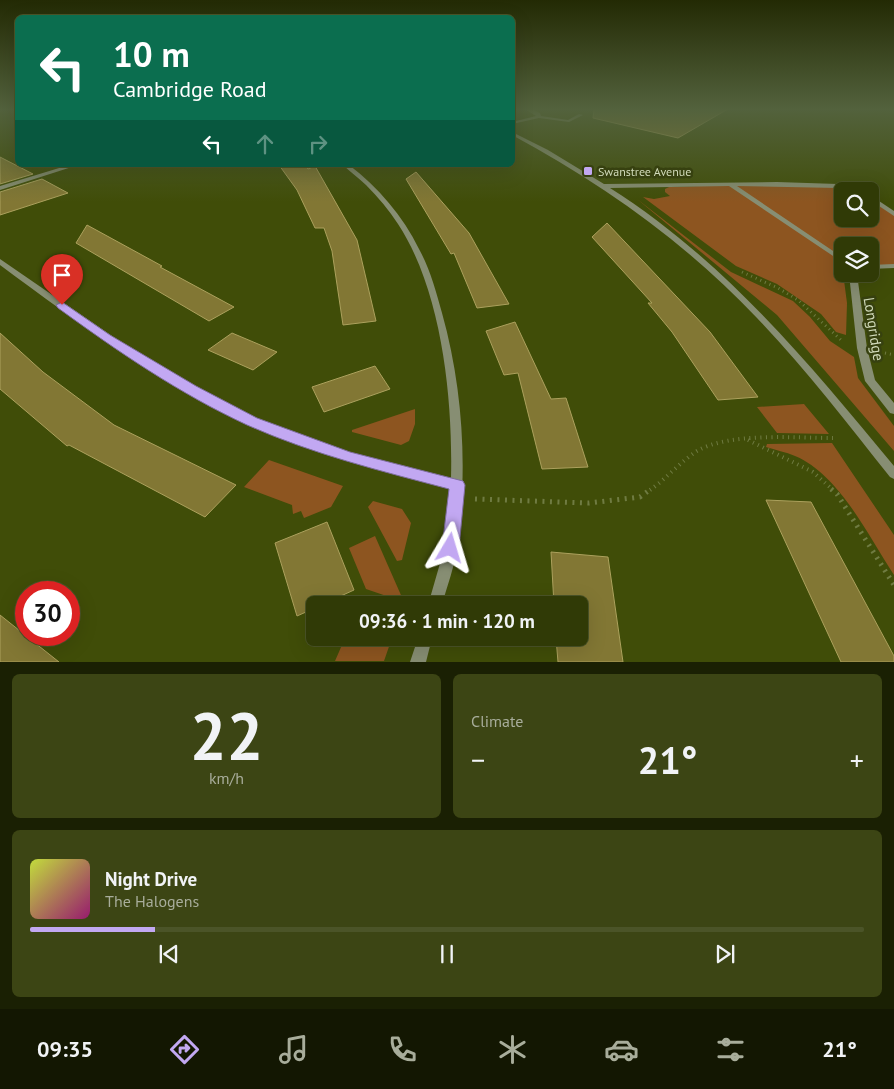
<!DOCTYPE html>
<meta charset="utf-8">
<style>
:root{--surface:#303a06;--page:#3c4514;--text:#f1f3f6;--muted:#a8ad9b;--line:#4b5428;--accent:#c2a8f2}
body{margin:0;font-family:"PT Sans",sans-serif;background:var(--page);color:var(--text);height:100vh;display:flex;flex-direction:column;font-size:19px;white-space:nowrap}
*{box-sizing:border-box;margin:0}
p{font-size:16px;color:var(--muted)}
.icon{flex:none;width:28px;height:28px;fill:none;stroke:currentColor;stroke-width:2;stroke-linecap:round;stroke-linejoin:round}
.map{position:relative;height:662px;overflow:hidden}
.drawer{display:flex;flex-direction:column;gap:12px;padding:12px;background:#1a2003;flex:1}
.drawer>*{flex:none}
.guide{position:absolute;left:15px;top:15px;width:500px;height:152px;border-radius:8px;box-shadow:0 5px 20px #0002,0 0 0 1px var(--line);background:#0b6e4f;color:#fff;overflow:hidden}
.buttons{position:absolute;left:834px;top:182px;display:grid;gap:10px}
.buttons a{display:grid;place-items:center;width:45px;height:45px;border-radius:8px;background:var(--surface);box-shadow:0 5px 20px #0002,0 0 0 1px var(--line);font-size:25px}
.speed{position:absolute;left:15px;top:581px;display:flex;gap:10px;font-size:25px;font-weight:700;text-align:center}
.speed>*{display:grid;place-content:center;width:65px;height:65px;border-radius:50%;background:var(--surface);box-shadow:0 5px 20px #0002,0 0 0 1px var(--line);line-height:1}
.speed .limit{border:8px solid #d22;background:#fff;color:#111}
.pin{position:absolute;display:grid;place-items:center;width:42px;height:42px;color:#fff;margin:-51px -21px;border-radius:50% 50% 50% 0;rotate:-45deg;box-shadow:0 0 5px #0007}
.pin .icon{rotate:45deg}
.me{position:absolute;width:55px;margin:-28px;rotate:7deg;stroke-linejoin:round;filter:drop-shadow(0 0 4px #0008)}
.turn{display:flex;align-items:center;gap:18px;height:105px;padding:0 15px;font-size:22px}
.turn .icon{width:65px;height:65px;stroke-width:2.5}
.turn b{display:block;font-size:35px;line-height:42px}
.lanes{display:flex;align-items:center;height:48px;padding:0 15px;background:#0003;justify-content:center;gap:25px;direction:ltr}
.lanes .off{opacity:.35}
.big{font-size:38px;font-weight:700;line-height:1.1}
.drawer .widget{flex:1;display:flex;flex-direction:column;justify-content:center;gap:8px;min-width:0;padding:0 18px;border-radius:8px;background:var(--page)}
.drawer .dial{align-items:center;gap:0}
.dial b{font-size:65px;line-height:1}
.song{display:flex;align-items:center;gap:15px}
.cover{width:60px;height:60px;border-radius:8px;background:linear-gradient(135deg,hsl(70 70% 55%),hsl(320 70% 35%))}
.played{height:5px;border-radius:2px;background:linear-gradient(90deg,var(--accent) 15%,var(--line) 15%)}
.keys{display:flex;justify-content:space-around;direction:ltr}
.heat{display:flex;justify-content:space-between;align-items:center;font-size:28px;direction:ltr}
.drawer .tiles{flex:1;display:grid;gap:12px;grid-template-columns:1fr 1fr}
.widget:last-child{grid-column:span 2}
.trip{position:absolute;left:306px;top:596px;width:282px;height:50px;border-radius:8px;background:var(--surface);box-shadow:0 5px 20px #0002,0 0 0 1px var(--line);font-weight:700;line-height:50px;text-align:center}
.tab-bar{display:flex;height:80px;justify-content:space-around;align-items:center;background:#131702;color:var(--muted)}
.tab-bar .icon{width:35px;height:35px}
.tab-bar .active{color:var(--accent)}
.tab-bar b{font-size:22px;color:var(--text)}
.map>svg:first-child{display:block}
</style>
<div class="map">
<svg width="894" height="662" viewBox="0 0 894 662">
<rect width="100%" height="100%" fill="#404d08"/>
<!-- green -->
<path fill="#8d5520" d="M731 185 838 186 856 191H842V219H870V197L894 214V266L870 265V246H842V265L847 303 846 335 836 332 821 314 777 284 736 266 643 197 654 199 670 196 665 192V189L669 187Z
M637 199 731 272 793 301 810 317 830 341 854 357 858 378 894 426V451L777 315Z
M804 404 829 434 777 433 757 407Z
M415 409V424L409 441 401 445 352 432V430Z
M832 443 894 535V575C869 537 839 474 795 456 786 452 775 450 766 447L767 444Z
M269 460 343 486 331 507 304 518 301 511 293 514 292 505 244 487Z
M373 501 402 509 411 523 402 560 397 561 368 507Z
M375 536 404 602 366 589 349 548Z
M345 638H392L384 661H335Z"/>
<!-- building -->
<path fill="#827734" stroke="#aca15d" d="M594 109H728L678 138 593 118Z
M0 157 33 174 0 184Z
M279 165H305L308 169 315 166 357 240 376 321 343 325 332 251 324 228H315L297 190Z
M416 172 469 233 509 304 477 308 454 253 451 254 406 179Z
M42 179 68 193 0 215V192Z
M607 223 710 332 758 397 718 400 672 332 648 303H652L592 237Z
M87 225 162 266 160 267 234 307 209 321 76 243Z
M515 322 551 399 566 398 588 467 542 469 518 373 504 375 486 331Z
M0 333 43 372 114 425 236 485 205 517 69 445 67 446 0 389Z
M232 333 277 352 253 370 208 350Z
M375 366 390 389 324 412 312 387Z
M766 500 811 502 894 656V662H841Z
M327 522 354 590 321 605H315V608L297 616 275 543Z
M551 552 608 557 623 662H558L556 638H580V605H554Z
M0 615 59 662H0Z"/>
<g fill="none" stroke-linecap="round" stroke-linejoin="round">
<!-- path-far3 -->
<path stroke="#6f7b42" stroke-width="2" stroke-dasharray="0.5 2" stroke-linecap="butt" d="M646 109 670 114 679 109
M671 114 700 121"/>
<!-- path-far2 -->
<path stroke="#6f7b42" stroke-width="3" stroke-dasharray="1 4" stroke-linecap="butt" d="M742 272 778 288 798 300 841 340
M885 353 894 355"/>
<!-- path-far1 -->
<path stroke="#6f7b42" stroke-width="4" stroke-dasharray="1 4.5" stroke-linecap="butt" d="M748 440 813 472 833 490
M650 490C666 479 680 462 697 451 730 432 794 438 833 438"/>
<!-- path -->
<path stroke="#6f7b42" stroke-width="5" stroke-dasharray="2 5.5" stroke-linecap="butt" d="M831 489 837 494 894 585
M475 499 589 503 640 497 651 489"/>
<!-- minor -->
<path fill="#878e73" fill-rule="evenodd" d="M525 109H531L540 113 541 116 568 120 579 114 583 115 569 122 539 118 512 124V122L536 116Z
M512 132 548 150 604 184 777 182 838 184 858 190 859 191H850L838 188 737 186 842 257V262L729 186 610 188C725 261 808 362 894 466V479L890 477C847 423 805 368 757 318 686 243 603 184 512 135Z
M69 165H78L0 190V186Z
M343 165H349C378 187 403 216 419 249 430 269 436 291 442 313 463 388 468 470 457 546 455 566 447 586 442 605H428L443 553 449 512 450 488C390 472 330 458 273 434 173 393 85 328 0 265V259L125 345 189 384 222 402 256 418 306 438 353 453 451 479C453 399 442 291 398 224 389 210 378 197 366 185 359 178 350 172 343 165Z
M870 195 894 211V216L870 200Z
M894 264V268L870 269V265Z
M849 274H857L867 348 875 380 894 403V414L890 413 865 381 857 348Z
M418 638H432L426 662H410Z"/>
</g>
<!-- sky -->
<linearGradient id="sky" x2="0" y2="1"><stop stop-color="#232a04"/><stop offset="0.54" stop-color="#53623d"/><stop offset="1" stop-color="#53623d" stop-opacity="0"/></linearGradient>
<rect width="894" height="202" fill="url(#sky)"/>
<!-- route -->
<path fill="#c2a8f2" stroke="#7e6d9d" d="M62 302 110 335 196 386 257 418 350 452 463 481 465 485 459 548 457 554 450 556 444 554 442 548 449 489C381 471 312 454 247 425 180 394 117 351 58 308L56 305Z"/>
<!-- markers -->
<rect fill="#c2a8f2" stroke="#374110" stroke-width="2" x="583" y="166" width="10" height="10" rx="2.5"/>
<g text-anchor="middle" dominant-baseline="central" stroke-width="5" stroke-linejoin="round" paint-order="stroke">
<!-- far-poi labels -->
<g font-size="12" fill="#d1daba" stroke="#374110" text-anchor="start">
<text x="598" y="171">Swanstree Avenue</text>
</g>
<!-- street labels -->
<g font-size="15" fill="#d1daba" stroke="#374110">
<text transform="translate(874 329) rotate(81)">Longridge</text>
</g>
</g>
</svg>
<div class="buttons">
<a><svg class="icon" aria-label="search" viewBox="0 0 24 24"><circle cx="10" cy="10" r="6"/><path d="M15 15l6 6"/></svg></a>
<a><svg class="icon" aria-label="layers" viewBox="0 0 24 24"><path d="M12 4l9 5-9 5-9-5zM3 14l9 5 9-5"/></svg></a>
</div>
<div class="speed"><div class="limit">30</div></div>
<div class="pin" style="left:62px;top:305px;background:#d93025"><svg class="icon" aria-label="arrive" viewBox="0 0 24 24"><path d="M6 21V4h12l-3 4 3 4H6"/></svg></div>
<svg class="me" style="left:450px;top:548px" viewBox="-20 -20 40 40"><path d="M0-17L14 15 0 8-14 15z" fill="#c2a8f2" stroke="#fff" stroke-width="4"/></svg>
<div class="trip">09:36 · 1 min · 120 m</div>
<div class="guide">
<div class="turn"><svg class="icon" aria-label="left" viewBox="0 0 24 24"><path d="M17 20v-9H6M10 6l-5 5 5 5"/></svg><div><b>10 m</b>Cambridge Road</div></div>
<div class="lanes"><svg class="icon" aria-label="left" viewBox="0 0 24 24"><path d="M17 20v-9H6M10 6l-5 5 5 5"/></svg><svg class="icon off" aria-label="ahead" viewBox="0 0 24 24"><path d="M12 20V5M6 11l6-6 6 6"/></svg><svg class="icon off" aria-label="right" viewBox="0 0 24 24"><path d="M7 20v-9h11M14 6l5 5-5 5"/></svg></div>
</div>
</div>
<section class="drawer">
<div class="tiles">
<div class="widget dial"><b>22</b><p>km/h</p></div>
<div class="widget"><p>Climate</p>
<div class="heat"><a>−</a><b class="big">21°</b><a>+</a></div>
</div>
<div class="widget">
<div class="song"><i class="cover"></i><div><b>Night Drive</b><p>The Halogens</p></div></div>
<div class="played"></div>
<div class="keys"><svg class="icon" aria-label="previous" viewBox="0 0 24 24"><path d="M18 5L8 12l10 7zM5 5v14"/></svg><svg class="icon" aria-label="pause" viewBox="0 0 24 24"><path d="M8 5v14M16 5v14"/></svg><svg class="icon" aria-label="next" viewBox="0 0 24 24"><path d="M6 5l10 7-10 7zM19 5v14"/></svg></div>
</div>
</div>
</section>
<nav class="tab-bar">
<b>09:35</b>
<svg class="icon active" aria-label="directions" viewBox="0 0 24 24"><path d="M12 3l9 9-9 9-9-9zM9 14v-3h6M13 9l2 2-2 2"/></svg>
<svg class="icon" aria-label="music" viewBox="0 0 24 24"><path d="M9 18V5l10-2v13"/><circle cx="6" cy="18" r="3"/><circle cx="16" cy="16" r="3"/></svg>
<svg class="icon" aria-label="phone" viewBox="0 0 24 24"><path d="M5 4h4l2 5-3 2q2 4 5 5l2-3 5 2v4C11 20 4 13 5 4z"/></svg>
<svg class="icon" aria-label="climate" viewBox="0 0 24 24"><path d="M12 3v18M4 7l16 10M4 17L20 7"/></svg>
<svg class="icon" aria-label="car" viewBox="0 0 24 24"><path d="M5 17H2v-5l4-1 3-4h7l3 4 3 1v5h-3M9 17h6M6 11h13"/><circle cx="7" cy="17" r="2"/><circle cx="17" cy="17" r="2"/></svg>
<svg class="icon" aria-label="filters" viewBox="0 0 24 24"><path d="M4 7h16M4 17h16"/><circle cx="9" cy="7" r="2"/><circle cx="15" cy="17" r="2"/></svg>
<b>21°</b>
</nav>
